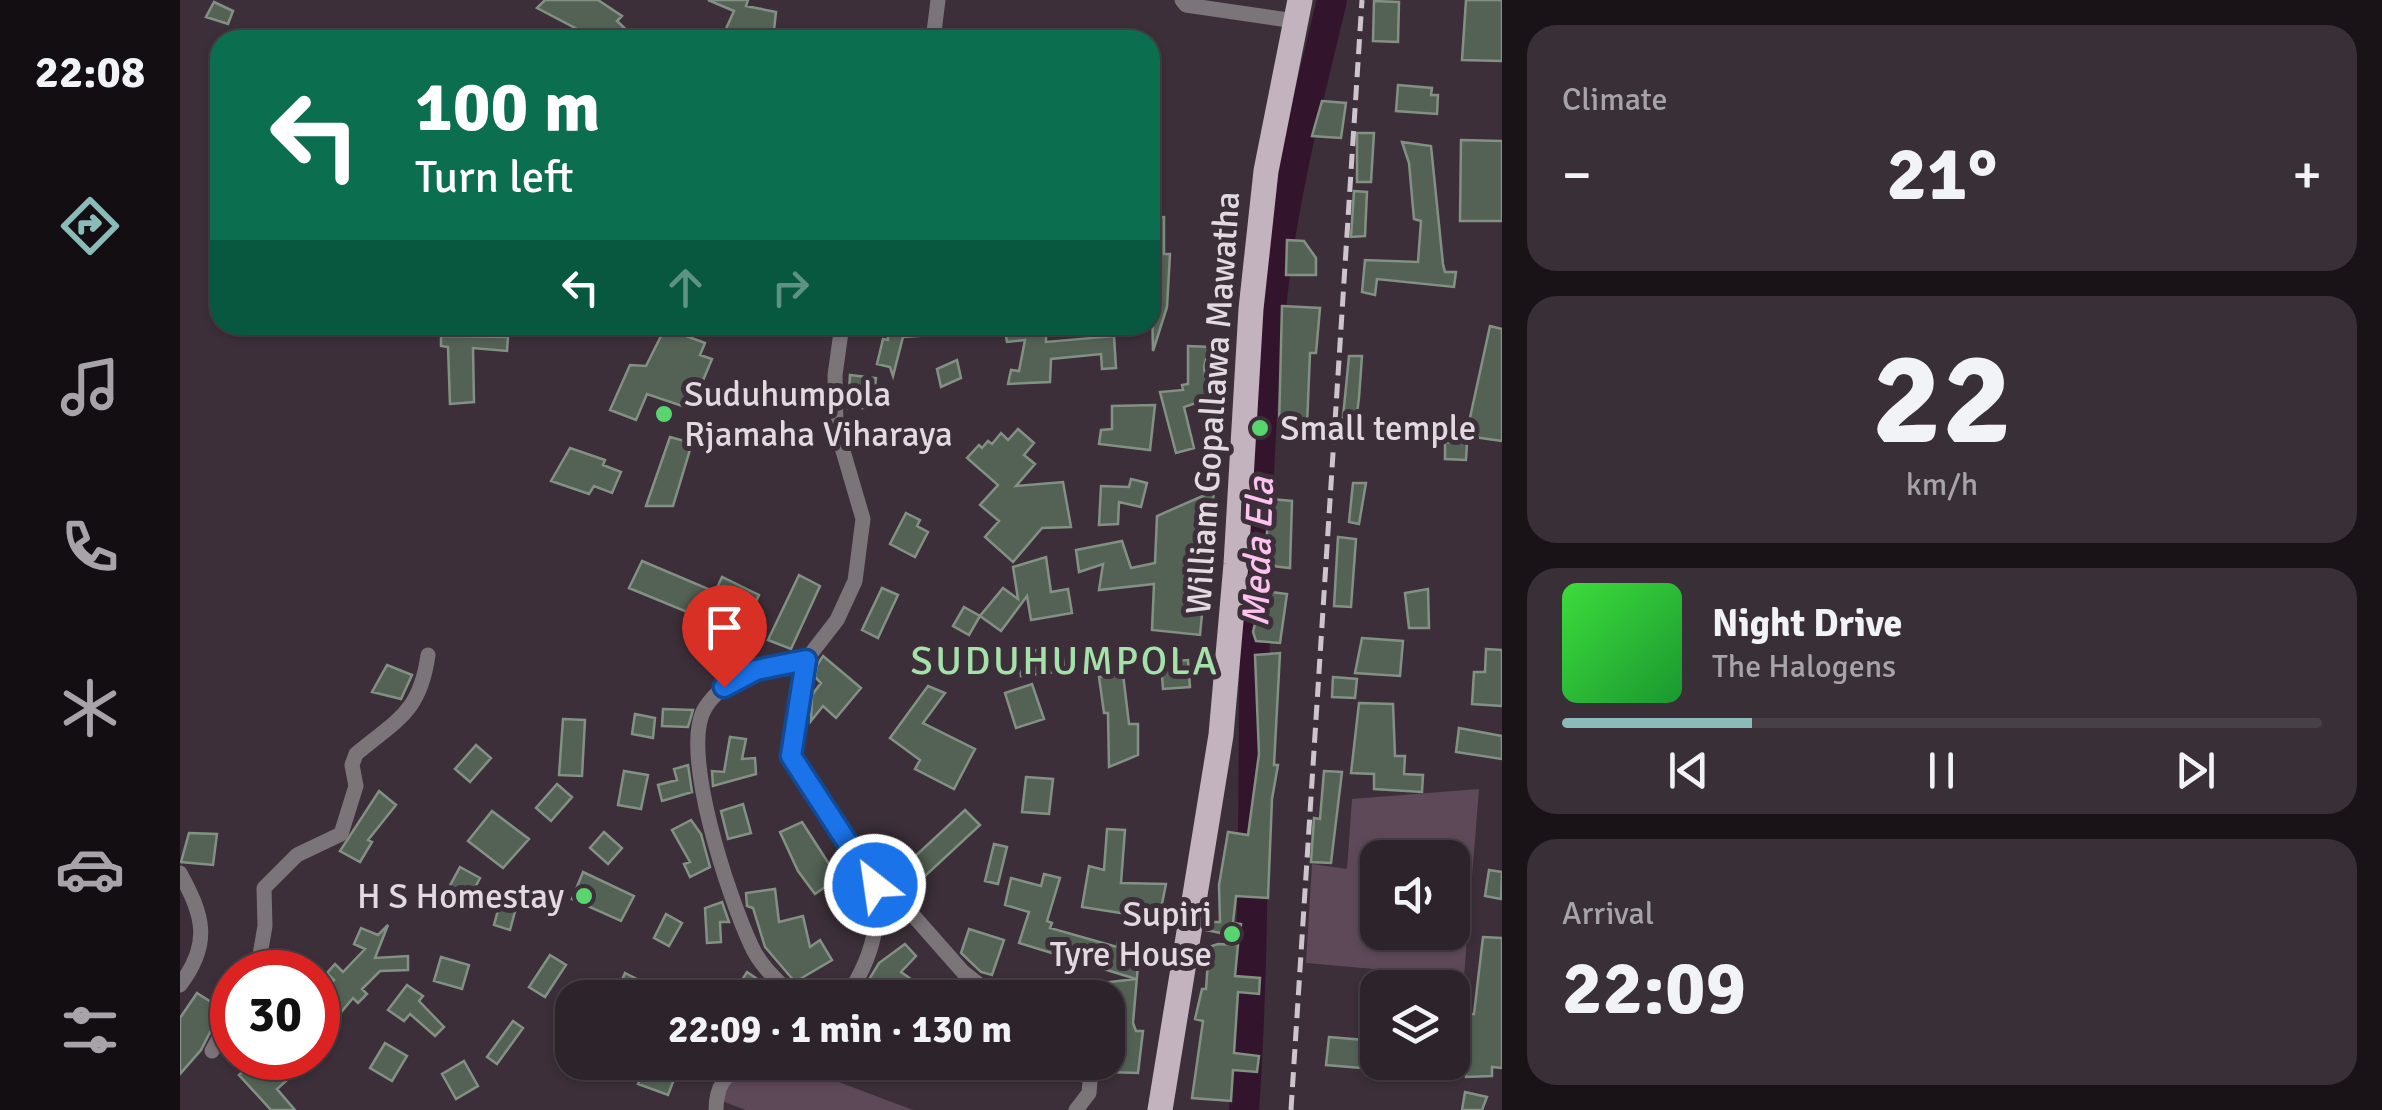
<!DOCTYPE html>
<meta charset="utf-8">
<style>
:root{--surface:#2d232b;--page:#392f37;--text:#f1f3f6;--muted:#a7a4a9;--line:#484047;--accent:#8bbbb9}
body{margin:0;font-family:Signika,sans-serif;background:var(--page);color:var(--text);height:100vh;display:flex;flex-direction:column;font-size:38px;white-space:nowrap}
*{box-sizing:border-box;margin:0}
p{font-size:32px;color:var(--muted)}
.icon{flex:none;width:55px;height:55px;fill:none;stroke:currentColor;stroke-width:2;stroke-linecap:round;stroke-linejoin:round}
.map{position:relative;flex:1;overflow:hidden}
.details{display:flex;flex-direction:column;gap:25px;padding:25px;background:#191318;width:880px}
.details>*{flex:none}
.top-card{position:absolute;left:30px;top:30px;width:950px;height:305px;border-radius:30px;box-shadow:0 2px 8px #0004,0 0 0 2px var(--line);background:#0b6e4f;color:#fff;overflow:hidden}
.tools{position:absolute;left:1180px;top:840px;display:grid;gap:20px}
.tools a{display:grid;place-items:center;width:110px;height:110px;border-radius:20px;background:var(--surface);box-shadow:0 2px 8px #0004,0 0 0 2px var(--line);font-size:50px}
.speed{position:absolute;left:30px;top:950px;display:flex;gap:20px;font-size:50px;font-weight:700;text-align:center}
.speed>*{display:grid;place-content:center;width:130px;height:130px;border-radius:50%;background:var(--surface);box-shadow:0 2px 8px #0004,0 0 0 2px var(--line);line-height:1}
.speed .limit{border:15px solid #d22;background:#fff;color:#111}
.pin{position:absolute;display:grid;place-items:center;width:85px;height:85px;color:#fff;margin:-102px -42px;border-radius:50% 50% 50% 0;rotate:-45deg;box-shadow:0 0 10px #0007}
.pin .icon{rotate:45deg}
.me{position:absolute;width:110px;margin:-55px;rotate:330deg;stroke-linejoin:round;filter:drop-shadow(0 0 8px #0008)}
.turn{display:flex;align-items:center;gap:35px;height:210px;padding:0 40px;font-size:45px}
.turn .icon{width:130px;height:130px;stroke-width:2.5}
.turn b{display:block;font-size:70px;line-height:85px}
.lanes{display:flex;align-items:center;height:95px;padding:0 40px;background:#0003;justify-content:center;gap:50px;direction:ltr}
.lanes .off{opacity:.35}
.big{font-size:75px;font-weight:700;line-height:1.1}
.details .widget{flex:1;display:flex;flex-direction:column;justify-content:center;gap:15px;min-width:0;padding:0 35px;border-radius:30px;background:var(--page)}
.details .dial{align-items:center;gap:0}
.dial b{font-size:130px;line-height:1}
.song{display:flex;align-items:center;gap:30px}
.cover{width:120px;height:120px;border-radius:15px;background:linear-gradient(135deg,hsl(120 70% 55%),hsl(130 70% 35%))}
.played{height:10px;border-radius:5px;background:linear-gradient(90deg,var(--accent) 25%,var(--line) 25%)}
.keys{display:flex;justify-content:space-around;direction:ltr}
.heat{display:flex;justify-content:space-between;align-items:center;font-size:55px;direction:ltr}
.trip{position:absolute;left:375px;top:980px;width:570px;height:100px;border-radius:30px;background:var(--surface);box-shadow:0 2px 8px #0004,0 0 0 2px var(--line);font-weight:700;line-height:100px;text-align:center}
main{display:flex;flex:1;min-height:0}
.menu{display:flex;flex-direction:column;width:180px;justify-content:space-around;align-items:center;background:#120e11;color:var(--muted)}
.menu .icon{width:70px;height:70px}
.menu .active{color:var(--accent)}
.menu b{font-size:45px;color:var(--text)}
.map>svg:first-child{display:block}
</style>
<main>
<nav class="menu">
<b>22:08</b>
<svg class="icon active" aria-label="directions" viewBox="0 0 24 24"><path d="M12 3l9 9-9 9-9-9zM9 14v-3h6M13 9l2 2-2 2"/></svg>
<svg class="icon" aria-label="music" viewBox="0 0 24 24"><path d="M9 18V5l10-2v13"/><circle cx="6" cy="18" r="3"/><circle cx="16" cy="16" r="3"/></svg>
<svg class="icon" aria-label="phone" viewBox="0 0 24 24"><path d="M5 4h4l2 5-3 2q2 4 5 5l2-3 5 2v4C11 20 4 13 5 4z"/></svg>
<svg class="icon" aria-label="climate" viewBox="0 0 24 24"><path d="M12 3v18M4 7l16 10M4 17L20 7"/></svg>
<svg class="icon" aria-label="car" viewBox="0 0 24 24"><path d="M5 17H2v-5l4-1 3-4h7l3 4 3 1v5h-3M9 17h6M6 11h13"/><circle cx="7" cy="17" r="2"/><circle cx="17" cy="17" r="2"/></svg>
<svg class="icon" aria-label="filters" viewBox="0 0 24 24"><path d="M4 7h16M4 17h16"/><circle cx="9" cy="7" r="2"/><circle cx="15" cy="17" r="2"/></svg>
</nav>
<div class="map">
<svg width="1322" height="1110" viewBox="0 0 1322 1110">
<rect width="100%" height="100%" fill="#3c2f39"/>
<!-- green -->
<path fill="#5e4959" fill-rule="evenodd" d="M1299 789 1284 977 1126 963 1132 864 1167 869 1172 799ZM1198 858H1272V932H1198Z
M574 1063H608L733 1110H566L542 1101 559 1067Z"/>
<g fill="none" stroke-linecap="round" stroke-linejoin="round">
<!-- river -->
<path stroke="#32152c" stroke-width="30" d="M1064 1110C1083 837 1062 563 1093 290 1104 192 1129 96 1152 0"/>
</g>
<!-- building -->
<path fill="#546255" stroke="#839184" stroke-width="2.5" d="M365 0H418L442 16 437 21 457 40H398L389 36 395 28 357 8Z
M528 0H568L566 6 596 12 593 39 545 31 554 11Z
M1286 0H1322V61L1282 60Z
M1194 1 1219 2 1218 42 1193 41Z
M34 2 53 11 48 24 26 17Z
M1218 85 1252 88 1251 95H1258L1257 114 1216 111Z
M1142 101 1166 103 1161 138 1132 136Z
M1177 133H1194L1191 182H1177Z
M1281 140 1322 141V221H1280Z
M1222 142 1251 146 1263 264 1265 272H1276L1274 287 1197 279 1195 295 1182 292 1185 260 1238 262 1241 221 1234 219 1229 163Z
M1174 191 1187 192 1185 236 1171 237Z
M984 217V254H990L987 307 973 351 970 218Z
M1107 240 1124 241 1136 258V275H1106Z
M1102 306 1140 308 1136 353H1130L1127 426 1099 425Z
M707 325H752V335L723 337 713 376 710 367 697 364 703 339 708 340Z
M824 325H866V342L934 336 936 368 922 369 921 354 871 359 870 382 828 384 831 370 839 371 845 340 827 342Z
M1310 326 1322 329V441L1286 436Z
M485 328 525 343 520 355 532 359 511 409 467 394 456 420 430 410 450 365 466 366Z
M261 336 328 337 327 351 293 348 294 402 270 404 268 347 261 346Z
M1008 346 1030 347 1024 366 1028 399 1004 407 1014 448 996 453 980 392 1003 390 1002 385 1008 384Z
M1169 356H1182L1179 398 1174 437 1161 438Z
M777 360 781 378 761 387 757 369Z
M670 375 696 378 692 408H668Z
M975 405 970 450 919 444 921 430 932 429V406Z
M838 429 854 443 844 455 855 464 836 486 883 482 891 527 862 528 833 562 805 537 819 521 800 505 818 485 787 458 799 445 802 448 808 441 812 444 821 433 828 440Z
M490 437 512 443 493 506H466Z
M1265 442 1287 443 1286 460 1265 459Z
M390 448 425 460 423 465 441 472 432 493 414 486 409 494 371 481Z
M951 479 967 483 961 507 939 502 938 524 919 525 921 486 949 487Z
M1173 483H1186L1179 524 1169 522Z
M1034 491 1020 635 972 630 974 584 919 590 923 564 899 572 896 550 942 541 951 568 975 563 977 516Z
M1091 499 1112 501 1110 568 1083 565Z
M726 513 740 520 737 526 748 532 735 557 710 544Z
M1158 537 1176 539 1171 607 1154 606Z
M866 557 871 592 888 589 892 613 851 620 847 596 821 631 800 616 823 588 838 599 833 567Z
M462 561 535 592 542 577 579 595 562 631 510 606 507 612 449 588Z
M619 575 640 586 611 649 588 640Z
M702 588 718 595 698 638 682 630Z
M1248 589 1249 628H1229L1225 593Z
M1083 591 1107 594 1100 643 1076 641 1073 632Z
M784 607 800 616 789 635 773 626Z
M1182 638 1223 641 1220 676 1175 673Z
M882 647 884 671 841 676 838 652Z
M1306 649 1322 650V706L1292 704 1294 672H1305Z
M1100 653 1094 765H1098L1092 799 1088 898 1056 896 1053 923 1061 924 1060 937 1026 930 1027 922H1040L1039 885 1048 832 1068 835 1079 754 1075 655Z
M643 656 681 688 656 718 643 706 631 721 632 695 641 683 635 677 637 665Z
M1008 660 1010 687 983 689 981 662Z
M207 665 232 675 221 699 192 692Z
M943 674 949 724H958V755L929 767 928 713H924L919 677Z
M1153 677 1177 679 1175 698 1152 697Z
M852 684 864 719 836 728 825 693Z
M748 686 765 693 743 723 795 749 774 789 735 769 740 760 710 738Z
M1179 703 1213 704 1215 756H1225L1224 774 1243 775 1242 792 1194 789V774L1171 773Z
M483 709 513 710 508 727 482 726Z
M455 714 475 718 473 738 452 734Z
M383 719 405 720 402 776 379 775Z
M1279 728 1322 736V759L1276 752Z
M550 737 566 739 562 759 575 758 576 774 533 786 532 771 544 772Z
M296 745 311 758 290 782 275 769Z
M508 765 512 792 482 801 478 785 497 780 494 769Z
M444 771 468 775 461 809 438 805Z
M1144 771 1162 772 1151 863 1131 862 1134 818 1140 819Z
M846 777 873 779 869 814 842 812Z
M377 784 392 797 371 821 356 808Z
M199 791 216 805 188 840 192 842 180 862 160 851Z
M563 804 571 833 548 839 541 811Z
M785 810 800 825 745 876 730 861Z
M312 811 349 839 323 868 288 841Z
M511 820 521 834 530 867 510 877 504 864 510 862 492 830Z
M622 822 658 878 635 894 618 871 600 832Z
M927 829 945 830 941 883 986 884 979 919 902 907 909 866 924 870Z
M424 832 442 848 428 864 410 848Z
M9 833 37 834 33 865 1 862Z
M814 844 827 847 818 884 805 881Z
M280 867 300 878 288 901 267 891Z
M1309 870 1322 872 1321 899 1305 896Z
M403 872 454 896 441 921 392 899Z
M864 874 880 878 867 921 872 923 870 928 937 947 938 941 960 942 953 1023 956 1031H963L958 1073 928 1072V994L903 992V985L956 979 839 943 849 912 825 905 831 878 861 886Z
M595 889 599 922 623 916 630 947 640 940 652 960 615 982 585 947 573 908 567 906 566 893Z
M321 899 337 904 330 930 314 925Z
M542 902 549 922H540L541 942 527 943 525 908Z
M486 914 502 923 489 946 474 938Z
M208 925 195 958 228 956V970L200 971 182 989 187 994 178 1003 173 998 152 1023 138 1011V996L154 980 147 973 155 964 163 972 185 949 174 944 181 928 198 935Z
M789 929 824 940 812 975 801 972 781 953Z
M1303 937 1322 938V1068L1312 1067V1076L1286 1077 1285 1042 1290 1014H1294Z
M725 944 736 956 721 972 741 986 733 998H697L685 986 699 963Z
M1038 944 1058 945 1055 976 1080 978 1079 994 1058 992 1054 1053 1079 1056 1077 1072 1053 1070 1051 1101 1012 1098 1023 1021 1015 1019 1022 989H1026L1029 947Z
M370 955 386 965 365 997 349 987Z
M261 957 289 965 282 989 254 981Z
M567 972 586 985 598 998H571L557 988Z
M445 973 457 979 449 998H434Z
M1191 984 1198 985V1026L1183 1023Z
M227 985 243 996 239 1001 264 1027 255 1036 230 1014 224 1021 208 1010Z
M17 993 42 1009 21 1050 0 1074V1018Z
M333 1021 343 1028 317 1064 307 1057Z
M1149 1037 1184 1040 1181 1068 1146 1065Z
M205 1043 227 1056 212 1081 190 1068Z
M76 1058H83L106 1081 97 1089 115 1110H91L59 1075Z
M284 1061 298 1086 276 1099 262 1074Z
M1212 1062H1253L1251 1079 1210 1080Z
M465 1065 495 1077 488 1095 458 1084Z
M1285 1092 1307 1097 1302 1110H1282Z"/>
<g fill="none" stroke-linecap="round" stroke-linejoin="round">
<!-- minor -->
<path stroke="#7b7479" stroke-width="15" d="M1002 0 1006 5 1115 21
M753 40 758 0
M662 325 655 375 656 427 683 519 675 581 657 620 626 660 611 756C671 844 735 892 666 998
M694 871 783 972 816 998
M0 873C23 915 32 943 0 985
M77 972 85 926 84 888 117 855 161 834 176 786 172 765 176 754C218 719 240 712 248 655
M615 998C599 982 580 966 571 945 550 900 499 751 525 708 546 674 590 667 626 660
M32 1051 52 1015
M536 1110C536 1087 545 1074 565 1062
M896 1110 909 1093 910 1081 897 1062"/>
<!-- primary -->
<path stroke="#c2b3be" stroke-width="25" d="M980 1110 1041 735 1056 564 1071 309 1086 171 1120 0"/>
<!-- rail -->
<path stroke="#cec4cb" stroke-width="5" stroke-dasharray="15 8" stroke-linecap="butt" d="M1111 1110 1182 0"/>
</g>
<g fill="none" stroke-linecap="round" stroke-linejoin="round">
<!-- route casing -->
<g stroke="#114b97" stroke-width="25">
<path id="route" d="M544 687 576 670 626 660 611 756 695 885"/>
</g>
<!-- route -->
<use href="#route" stroke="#1a73e8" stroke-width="18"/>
</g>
<!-- markers -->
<g fill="#58d56f" stroke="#3c2f39" stroke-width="4">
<circle cx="484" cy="414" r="10"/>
<circle cx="1080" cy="428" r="10"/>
<circle cx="404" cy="896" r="10"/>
<circle cx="1052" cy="934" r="10"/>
</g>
<g text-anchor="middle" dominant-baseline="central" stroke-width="10" stroke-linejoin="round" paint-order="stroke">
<!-- poi labels -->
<g font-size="35" fill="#e3dae1" stroke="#3c2f39" text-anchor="start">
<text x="504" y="394">Suduhumpola<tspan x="504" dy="40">Rjamaha Viharaya</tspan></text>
<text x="1100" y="428">Small temple</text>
<text x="384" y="896" text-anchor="end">H S Homestay</text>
<text x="1032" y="914" text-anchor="end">Supiri<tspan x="1032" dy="40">Tyre House</tspan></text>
</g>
<!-- street labels -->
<g font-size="35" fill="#e3dae1" stroke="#3c2f39">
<text transform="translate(1033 403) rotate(-86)">William Gopallawa Mawatha</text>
</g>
<!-- water labels -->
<g font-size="38" font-style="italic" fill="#fec2ef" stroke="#3c2f39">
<text transform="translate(1078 552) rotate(-88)">Meda Ela</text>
</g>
<!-- quarter labels -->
<g font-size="40" letter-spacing="2.5" fill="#a4e2aa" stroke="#3c2f39">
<text x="885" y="661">SUDUHUMPOLA</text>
</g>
</g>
</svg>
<div class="tools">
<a><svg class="icon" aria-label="sound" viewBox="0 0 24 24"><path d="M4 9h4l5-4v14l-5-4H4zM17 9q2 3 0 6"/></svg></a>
<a><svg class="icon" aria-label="layers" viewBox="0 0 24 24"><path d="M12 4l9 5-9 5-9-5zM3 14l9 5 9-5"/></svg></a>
</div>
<div class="speed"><div class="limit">30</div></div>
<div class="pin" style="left:544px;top:687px;background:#d93025"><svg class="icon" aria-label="arrive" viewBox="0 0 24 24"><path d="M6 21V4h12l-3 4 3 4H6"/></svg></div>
<svg class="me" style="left:695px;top:885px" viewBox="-20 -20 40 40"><circle r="17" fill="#1a73e8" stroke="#fff" stroke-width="3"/><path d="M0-11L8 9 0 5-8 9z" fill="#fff"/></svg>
<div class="trip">22:09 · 1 min · 130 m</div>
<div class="top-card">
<div class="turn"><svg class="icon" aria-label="left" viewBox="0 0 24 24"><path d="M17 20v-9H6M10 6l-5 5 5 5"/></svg><div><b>100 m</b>Turn left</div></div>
<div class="lanes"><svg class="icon" aria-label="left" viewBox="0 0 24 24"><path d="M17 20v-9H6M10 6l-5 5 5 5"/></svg><svg class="icon off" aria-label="ahead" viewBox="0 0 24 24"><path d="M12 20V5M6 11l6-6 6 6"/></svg><svg class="icon off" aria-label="right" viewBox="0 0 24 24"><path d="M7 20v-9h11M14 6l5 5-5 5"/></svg></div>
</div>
</div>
<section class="details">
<div class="widget"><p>Climate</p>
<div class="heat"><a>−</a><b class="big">21°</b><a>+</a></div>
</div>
<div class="widget dial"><b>22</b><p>km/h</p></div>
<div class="widget">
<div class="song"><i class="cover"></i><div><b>Night Drive</b><p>The Halogens</p></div></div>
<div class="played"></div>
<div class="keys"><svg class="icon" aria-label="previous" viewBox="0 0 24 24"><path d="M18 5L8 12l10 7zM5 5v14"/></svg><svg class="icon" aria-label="pause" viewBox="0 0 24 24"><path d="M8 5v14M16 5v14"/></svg><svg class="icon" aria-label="next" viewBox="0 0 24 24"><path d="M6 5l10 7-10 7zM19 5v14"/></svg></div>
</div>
<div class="widget"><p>Arrival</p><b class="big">22:09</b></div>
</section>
</main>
